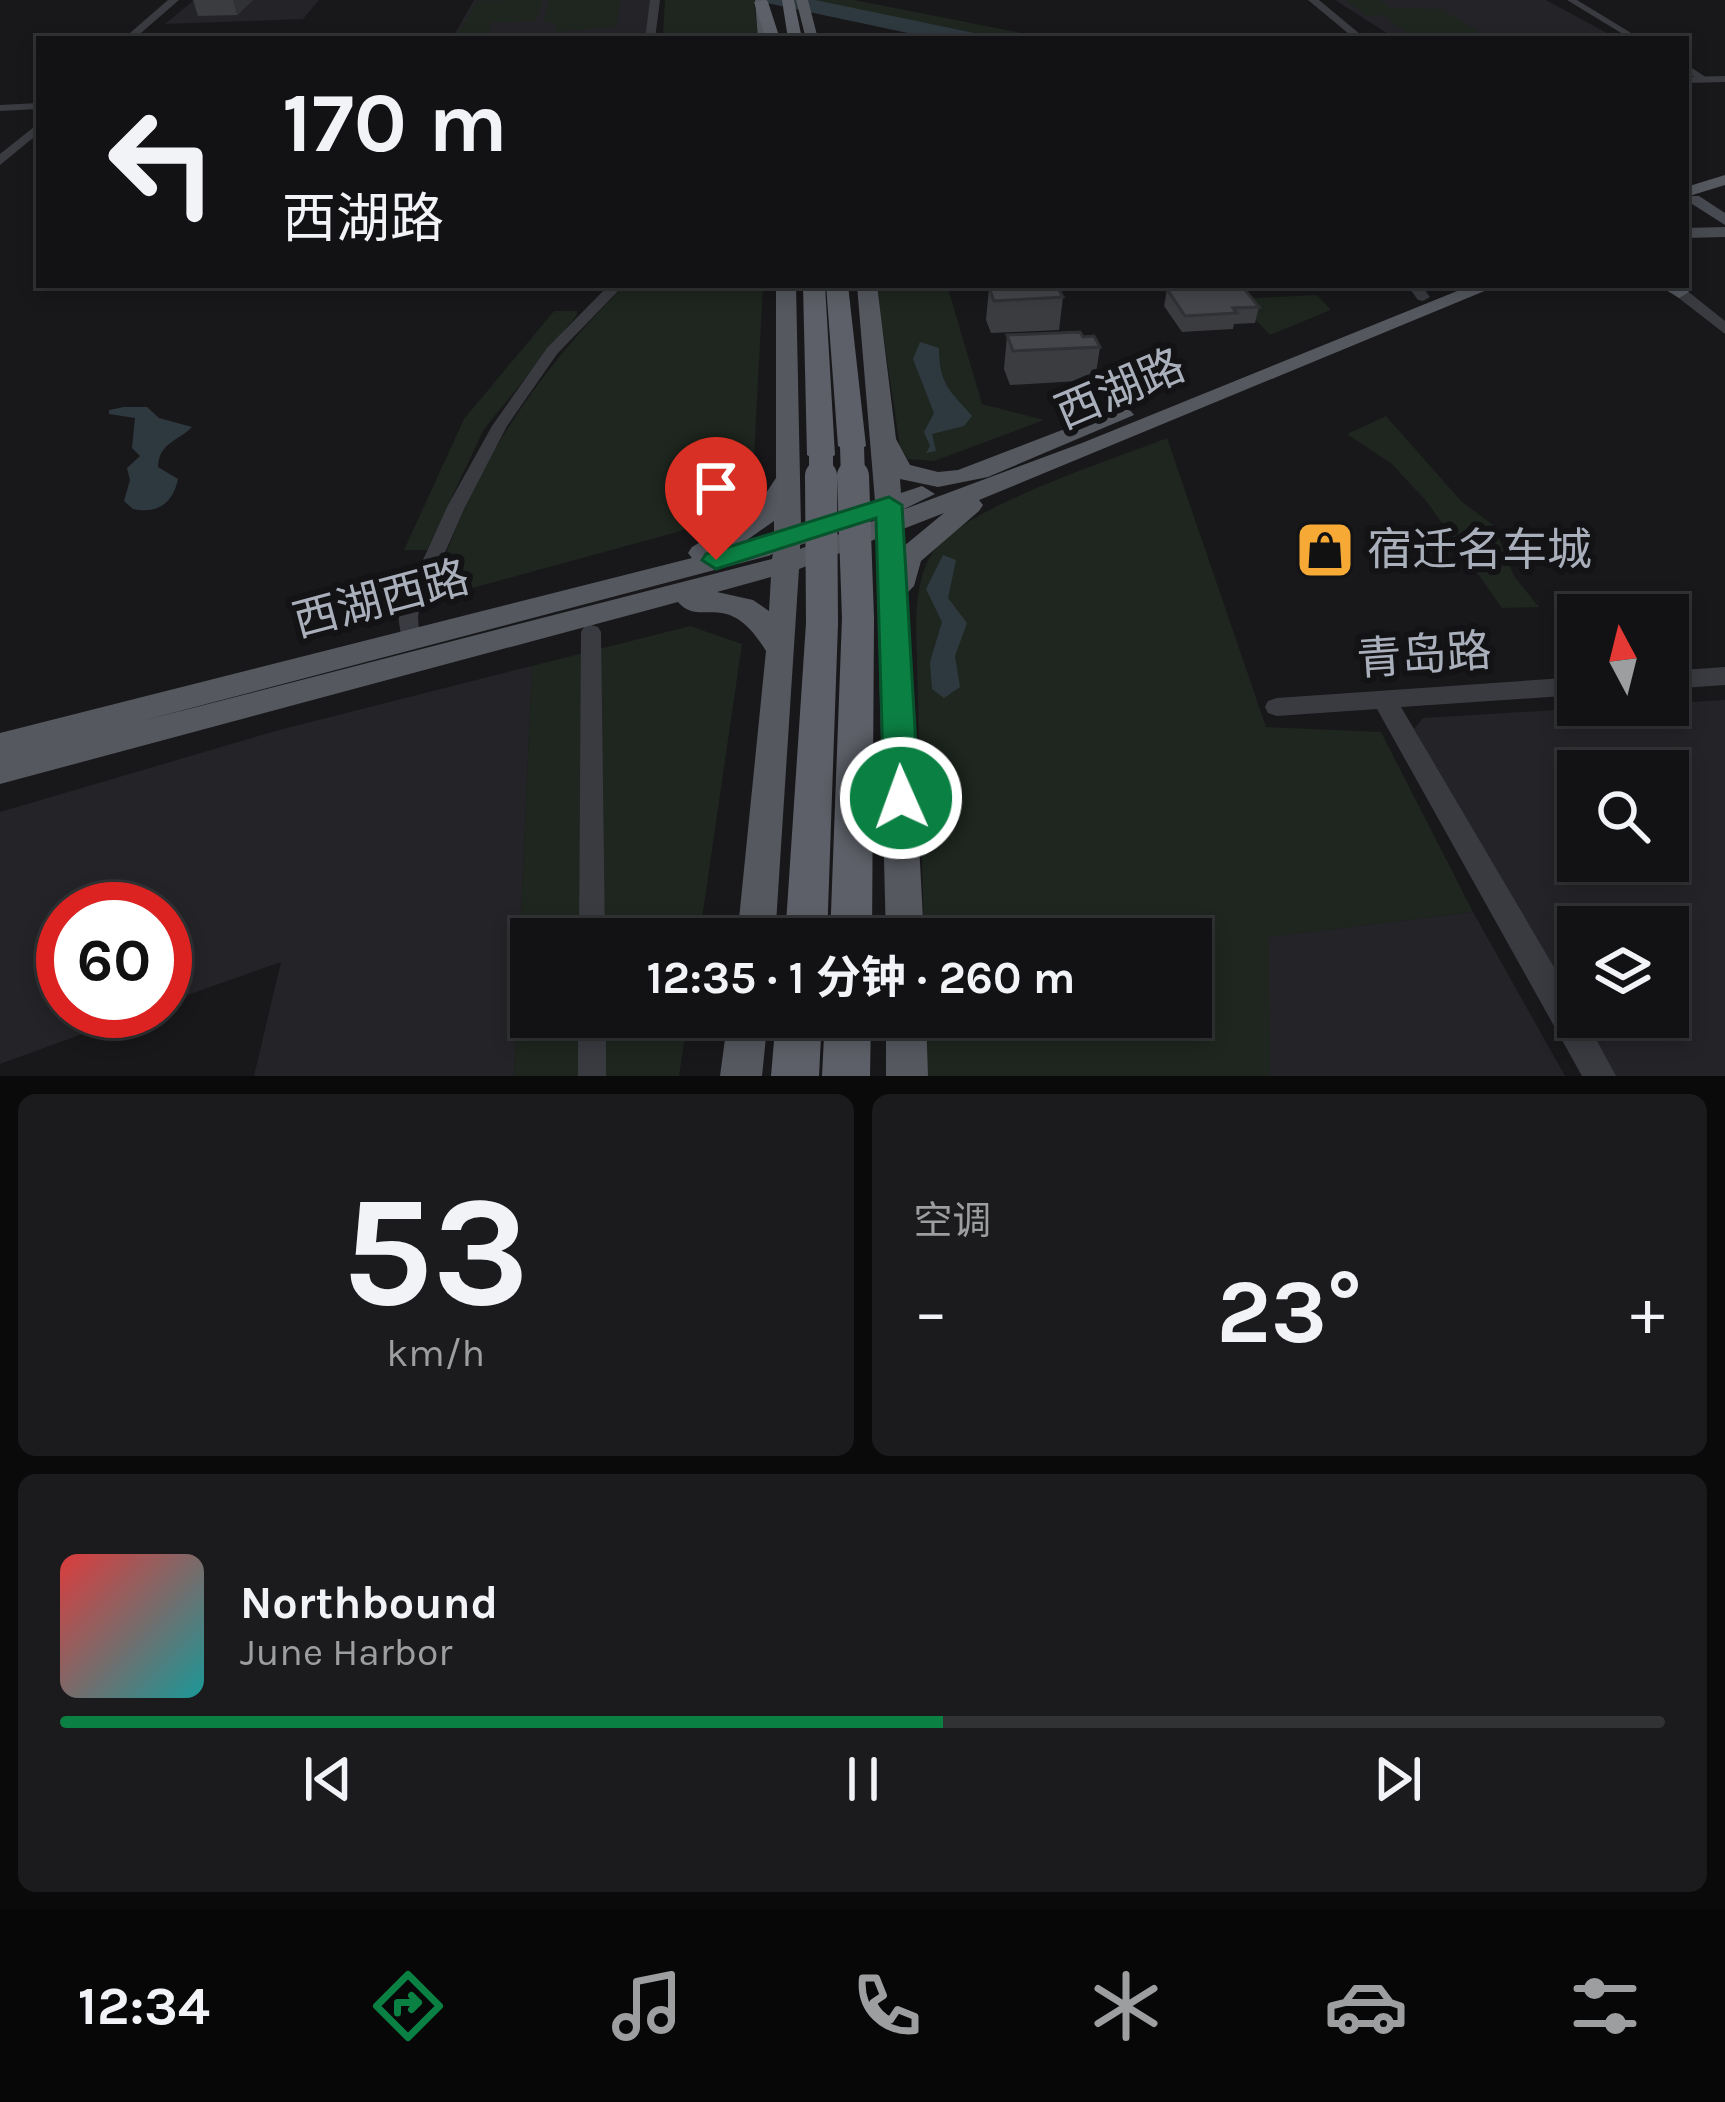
<!DOCTYPE html>
<html lang="zh">
<meta charset="utf-8">
<style>
:root{--surface:#121214;--page:#1b1b1d;--text:#f1f3f6;--muted:#9c9ea0;--line:#313234;--accent:#0b8043}
body{margin:0;font-family:Karla,"Noto Sans SC",sans-serif;background:var(--page);color:var(--text);height:100vh;display:flex;flex-direction:column;font-size:45px;white-space:nowrap}
*{box-sizing:border-box;margin:0}
p{font-size:39px;color:var(--muted)}
.icon{flex:none;width:66px;height:66px;fill:none;stroke:currentColor;stroke-width:2;stroke-linecap:round;stroke-linejoin:round}
.map{position:relative;height:1076px;overflow:hidden}
.side{display:flex;flex-direction:column;gap:18px;padding:18px;background:#0a0a0b;flex:1}
.side>*{flex:none}
.guide{position:absolute;left:36px;top:36px;width:1653px;height:252px;border-radius:0px;box-shadow:0 6px 18px #0003,0 0 0 3px var(--line);background:#121214;color:var(--text);overflow:hidden}
.needle{width:78px;rotate:353deg}
.buttons{position:absolute;left:1557px;top:594px;display:grid;gap:24px}
.buttons a{display:grid;place-items:center;width:132px;height:132px;border-radius:0px;background:var(--surface);box-shadow:0 6px 18px #0003,0 0 0 3px var(--line);font-size:60px}
.speed{position:absolute;left:36px;top:882px;display:flex;gap:24px;font-size:60px;font-weight:700;text-align:center}
.speed>*{display:grid;place-content:center;width:156px;height:156px;border-radius:50%;background:var(--surface);box-shadow:0 6px 18px #0003,0 0 0 3px var(--line);line-height:1}
.speed .limit{border:18px solid #d22;background:#fff;color:#111}
.pin{position:absolute;display:grid;place-items:center;width:102px;height:102px;color:#fff;margin:-123px -51px;border-radius:50% 50% 50% 0;rotate:-45deg;box-shadow:0 0 12px #0007}
.pin .icon{rotate:45deg}
.me{position:absolute;width:132px;margin:-66px;rotate:358deg;stroke-linejoin:round;filter:drop-shadow(0 0 9px #0008)}
.turn{display:flex;align-items:center;gap:42px;height:252px;padding:0 48px;font-size:54px}
.turn .icon{width:156px;height:156px;stroke-width:2.5}
.turn b{display:block;font-size:84px;line-height:102px}
.big{font-size:90px;font-weight:700;line-height:1.1}
.side .tile{flex:1;display:flex;flex-direction:column;justify-content:center;gap:18px;min-width:0;padding:0 42px;border-radius:18px;background:var(--page)}
.side .dial{align-items:center;gap:0}
.dial b{font-size:156px;line-height:1}
.song{display:flex;align-items:center;gap:36px}
.cover{width:144px;height:144px;border-radius:18px;background:linear-gradient(135deg,hsl(0 70% 55%),hsl(180 70% 35%))}
.played{height:12px;border-radius:6px;background:linear-gradient(90deg,var(--accent) 55%,var(--line) 55%)}
.keys{display:flex;justify-content:space-around;direction:ltr}
.heat{display:flex;justify-content:space-between;align-items:center;font-size:66px;direction:ltr}
.side .tiles{flex:1;display:grid;gap:18px;grid-template-columns:1fr 1fr}
.tile:last-child{grid-column:span 2}
.trip{position:absolute;left:510px;top:918px;width:702px;height:120px;border-radius:0px;background:var(--surface);box-shadow:0 6px 18px #0003,0 0 0 3px var(--line);font-weight:700;line-height:120px;text-align:center}
.dock{display:flex;height:192px;justify-content:space-around;align-items:center;background:#070708;color:var(--muted)}
.dock .icon{width:84px;height:84px}
.dock .selected{color:var(--accent)}
.dock b{font-size:54px;color:var(--text)}
.map>svg:first-child{display:block}
</style>
<div class="map">
<svg width="1725" height="1076" viewBox="0 0 1725 1076">
<rect width="100%" height="100%" fill="#18181b"/>
<!-- built -->
<path fill="#242428" fill-rule="evenodd" d="M194 0H319L303 19 165 24Z
M474 0H651L645 39H452Z
M1335 0H1546L1618 39H1396Z
M532 666 514 1076H254L281 962 165 1003V909H63V1011H145L0 1064V812L279 730Z
M1725 700V1076H1615L1580 1017H1668V927H1578V1013L1414 729 1423 718ZM1578 771H1668V861H1578Z
M1473 912 1565 1076H1269L1268 937Z"/>
<!-- green -->
<path fill="#1e261f" d="M543 0 536 21 492 22 487 35 458 34 477 1Z
M550 0H621L616 26H623L555 32 556 25 543 21Z
M665 0H754L758 39 663 36Z
M808 0H854L1052 39H1007Z
M1346 0H1380L1389 8 1441 9 1490 39H1407L1411 36 1383 15 1367 16Z
M763 285 753 476 729 507 681 531 432 599C465 477 534 375 623 287Z
M876 285H947L982 404 1044 420 934 461 908 459 900 447Z
M1317 295 1331 310 1270 335 1236 299Z
M554 311H577V315L484 429 427 550H404L464 419Z
M1386 416 1462 502 1493 525 1514 576 1539 607 1502 608 1427 502 1392 464 1347 434Z
M1167 438 1266 727 1381 732 1473 912 1269 937 1270 1076H927L926 1017H1191V939H924L916 624C917 600 919 573 933 552 963 507 1112 460 1167 438Z
M690 626 742 644 699 939H531V1017H688L679 1076H514L532 666Z"/>
<!-- water -->
<path fill="#2e393f" d="M753 0H815L1004 39H936Z
M920 342 939 348C939 386 951 391 972 416L964 426 932 434 936 451 926 453 930 446 924 432 934 413 913 359Z
M124 407H147L159 418 192 427C180 440 158 443 158 467L178 479C173 503 158 514 133 509L124 501 130 480 127 468 140 456 132 448 135 418 109 414V410Z
M943 555 956 560 948 598 967 623 955 656 960 687 944 698 932 689 930 662 942 622 926 589Z"/>
<g fill="none" stroke-linecap="round" stroke-linejoin="round">
<!-- minor -->
<path fill="#393b40" fill-rule="evenodd" d="M1567 0H1577L1641 39H1631Z
M1686 65 1689 66 1710 80 1702 82 1686 72Z
M609 285H624L557 354 507 426 465 507 428 591 418 615 419 638 416 643H402L398 615 447 507 492 426 547 348Z
M1407 285H1421L1430 297 1423 301 1418 300Z
M591 625 598 627 601 632 605 939H579L581 632 584 627Z
M578 1017H606V1076H578Z"/>
<!-- tertiary -->
<path fill="#393b40" fill-rule="evenodd" d="M168 0H179L134 39H123Z
M650 0H660L655 39H645Z
M1308 0H1319L1366 39H1355Z
M1725 76V82L1686 83V77Z
M39 103V109L0 111V105Z
M39 123V133L0 165V154Z
M1662 285H1680L1725 321V334Z
M1725 667V685L1668 689V671Z
M1578 677V695L1401 707 1578 1008V1017H1584L1616 1076H1582L1377 709 1277 716 1268 713 1265 707 1268 701 1277 698Z"/>
<!-- secondary -->
<path fill="#474a50" fill-rule="evenodd" d="M1689 196H1699L1725 213V225L1689 202Z
M1725 227V237L1686 238V228Z"/>
<!-- primary -->
<path fill="#55585f" fill-rule="evenodd" d="M755 0H767L770 39H758Z
M796 0H808L818 39H806Z
M1725 175V185L1686 197V187Z
M776 285H796L801 526 875 501 857 285H877L896 439 910 465 938 472 958 470 1114 410H1130L1134 415 988 477 938 487 900 479 901 493 922 486 935 494 902 510 1082 443 1472 285H1499L979 500 983 505 979 511 921 561 914 586 906 594 924 939H886L876 539 799 569 775 939H737L766 651C727 586 701 629 678 602L0 784V733L692 558 688 553 692 547 754 511 776 478ZM944 513 904 546 903 529ZM876 519V520L800 549V545ZM774 521V535L737 547ZM773 554 772 559 138 722 768 556ZM771 577 769 611 753 600 717 592Z
M1658 285H1682L1689 292 1679 298Z
M728 1017H768L762 1076H720Z
M886 1017H926L928 1076H886Z"/>
<!-- trunk -->
<path fill="#5d6068" fill-rule="evenodd" d="M766 0 768 2 780 39H766L754 2Z
M782 0H794L802 39H788Z
M803 285H825L835 455 821 463 807 455Z
M826 285H848L866 446 852 454 838 446Z
M858 607 870 610 874 618 872 939H830L842 618 846 610Z
M822 612 834 615 838 623 827 939H785L806 623 810 615Z
M776 1017H822L819 1076H771Z
M825 1017H871L870 1076H822Z"/>
<!-- trunk-bridge-far1 -->
<path stroke="#5d6068" stroke-width="24" d="M852 446 853 479
M821 455V479"/>
<!-- trunk-bridge -->
<path stroke="#5d6068" stroke-width="32" d="M821 476 822 623
M853 476 858 618"/>
</g>
<!-- wall -->
<path fill="#3a3c40" d="M193 0H253L237 15 198 16Z
M989 288 1063 297 1059 330 991 333 986 320Z
M1167 289 1259 307 1255 323 1234 324 1233 329 1182 332 1164 306Z
M1007 335 1083 337 1100 347 1095 380 1010 385 1004 369Z"/>
<!-- shaded-wall -->
<path fill="#303134" d="M233 0H253L237 15Z"/>
<!-- building -->
<path fill="#44464b" stroke="#303134" stroke-width="3" d="M1056 285 1063 297 994 301 989 288Z
M1241 285 1259 307 1233 308 1237 313 1185 316 1167 289Z
M1080 332 1083 337 1094 336 1100 347 1013 351 1007 335Z"/>
<!-- route -->
<path fill="#0b8043" stroke="#07532c" stroke-width="3" d="M889 497 902 505 919 798 914 808 901 812 889 808 884 798 876 518 716 569 702 560 706 554Z"/>
<!-- icons -->
<defs>
<g id="shop-square" transform="scale(3)"><rect x="-9" y="-9" width="18" height="18" rx="4" fill="#f6aa35" stroke="#131316"/><path d="M-5-2.5h2.3a2.7 3.5 0 0 1 5.4 0H5L5.5 6h-11ZM-1.5-2.5h3a1.5 2.3 0 0 0-3 0Z" fill="#111"/></g>
</defs>
<g fill-rule="evenodd">
<use href="#shop-square" x="1325" y="550"/>
</g>
<g text-anchor="middle" dominant-baseline="central" stroke-width="12" stroke-linejoin="round" paint-order="stroke">
<!-- street labels -->
<g font-size="45" fill="#aab0bb" stroke="#131316">
<text transform="translate(1120 389) rotate(-23)">西湖路</text>
<text transform="translate(381 599) rotate(-15)">西湖西路</text>
<text transform="translate(1424 655) rotate(-4)">青岛路</text>
</g>
<!-- poi labels -->
<g font-size="45" fill="#aab0bb" stroke="#131316" text-anchor="start">
<text x="1367" y="550">宿迁名车城</text>
</g>
</g>
</svg>
<div class="buttons">
<a><svg class="needle" viewBox="-14 -14 28 28"><path d="M0-13l5 13h-10z" fill="#e53935"/><path d="M0 13l5-13h-10z" fill="#9c9ea0"/></svg></a>
<a><svg class="icon" aria-label="search" viewBox="0 0 24 24"><circle cx="10" cy="10" r="6"/><path d="M15 15l6 6"/></svg></a>
<a><svg class="icon" aria-label="layers" viewBox="0 0 24 24"><path d="M12 4l9 5-9 5-9-5zM3 14l9 5 9-5"/></svg></a>
</div>
<div class="speed"><div class="limit">60</div></div>
<div class="pin" style="left:716px;top:560px;background:#d93025"><svg class="icon" aria-label="arrive" viewBox="0 0 24 24"><path d="M6 21V4h12l-3 4 3 4H6"/></svg></div>
<svg class="me" style="left:901px;top:798px" viewBox="-20 -20 40 40"><circle r="17" fill="#0b8043" stroke="#fff" stroke-width="3"/><path d="M0-11L8 9 0 5-8 9z" fill="#fff"/></svg>
<div class="trip">12:35 · 1 分钟 · 260 m</div>
<div class="guide">
<div class="turn"><svg class="icon" aria-label="left" viewBox="0 0 24 24"><path d="M17 20v-9H6M10 6l-5 5 5 5"/></svg><div><b>170 m</b>西湖路</div></div>
</div>
</div>
<section class="side">
<div class="tiles">
<div class="tile dial"><b>53</b><p>km/h</p></div>
<div class="tile"><p>空调</p>
<div class="heat"><a>−</a><b class="big">23°</b><a>+</a></div>
</div>
<div class="tile">
<div class="song"><i class="cover"></i><div><b>Northbound</b><p>June Harbor</p></div></div>
<div class="played"></div>
<div class="keys"><svg class="icon" aria-label="previous" viewBox="0 0 24 24"><path d="M18 5L8 12l10 7zM5 5v14"/></svg><svg class="icon" aria-label="pause" viewBox="0 0 24 24"><path d="M8 5v14M16 5v14"/></svg><svg class="icon" aria-label="next" viewBox="0 0 24 24"><path d="M6 5l10 7-10 7zM19 5v14"/></svg></div>
</div>
</div>
</section>
<nav class="dock">
<b>12:34</b>
<svg class="icon selected" aria-label="directions" viewBox="0 0 24 24"><path d="M12 3l9 9-9 9-9-9zM9 14v-3h6M13 9l2 2-2 2"/></svg>
<svg class="icon" aria-label="music" viewBox="0 0 24 24"><path d="M9 18V5l10-2v13"/><circle cx="6" cy="18" r="3"/><circle cx="16" cy="16" r="3"/></svg>
<svg class="icon" aria-label="phone" viewBox="0 0 24 24"><path d="M5 4h4l2 5-3 2q2 4 5 5l2-3 5 2v4C11 20 4 13 5 4z"/></svg>
<svg class="icon" aria-label="climate" viewBox="0 0 24 24"><path d="M12 3v18M4 7l16 10M4 17L20 7"/></svg>
<svg class="icon" aria-label="car" viewBox="0 0 24 24"><path d="M5 17H2v-5l4-1 3-4h7l3 4 3 1v5h-3M9 17h6M6 11h13"/><circle cx="7" cy="17" r="2"/><circle cx="17" cy="17" r="2"/></svg>
<svg class="icon" aria-label="filters" viewBox="0 0 24 24"><path d="M4 7h16M4 17h16"/><circle cx="9" cy="7" r="2"/><circle cx="15" cy="17" r="2"/></svg>
</nav>
